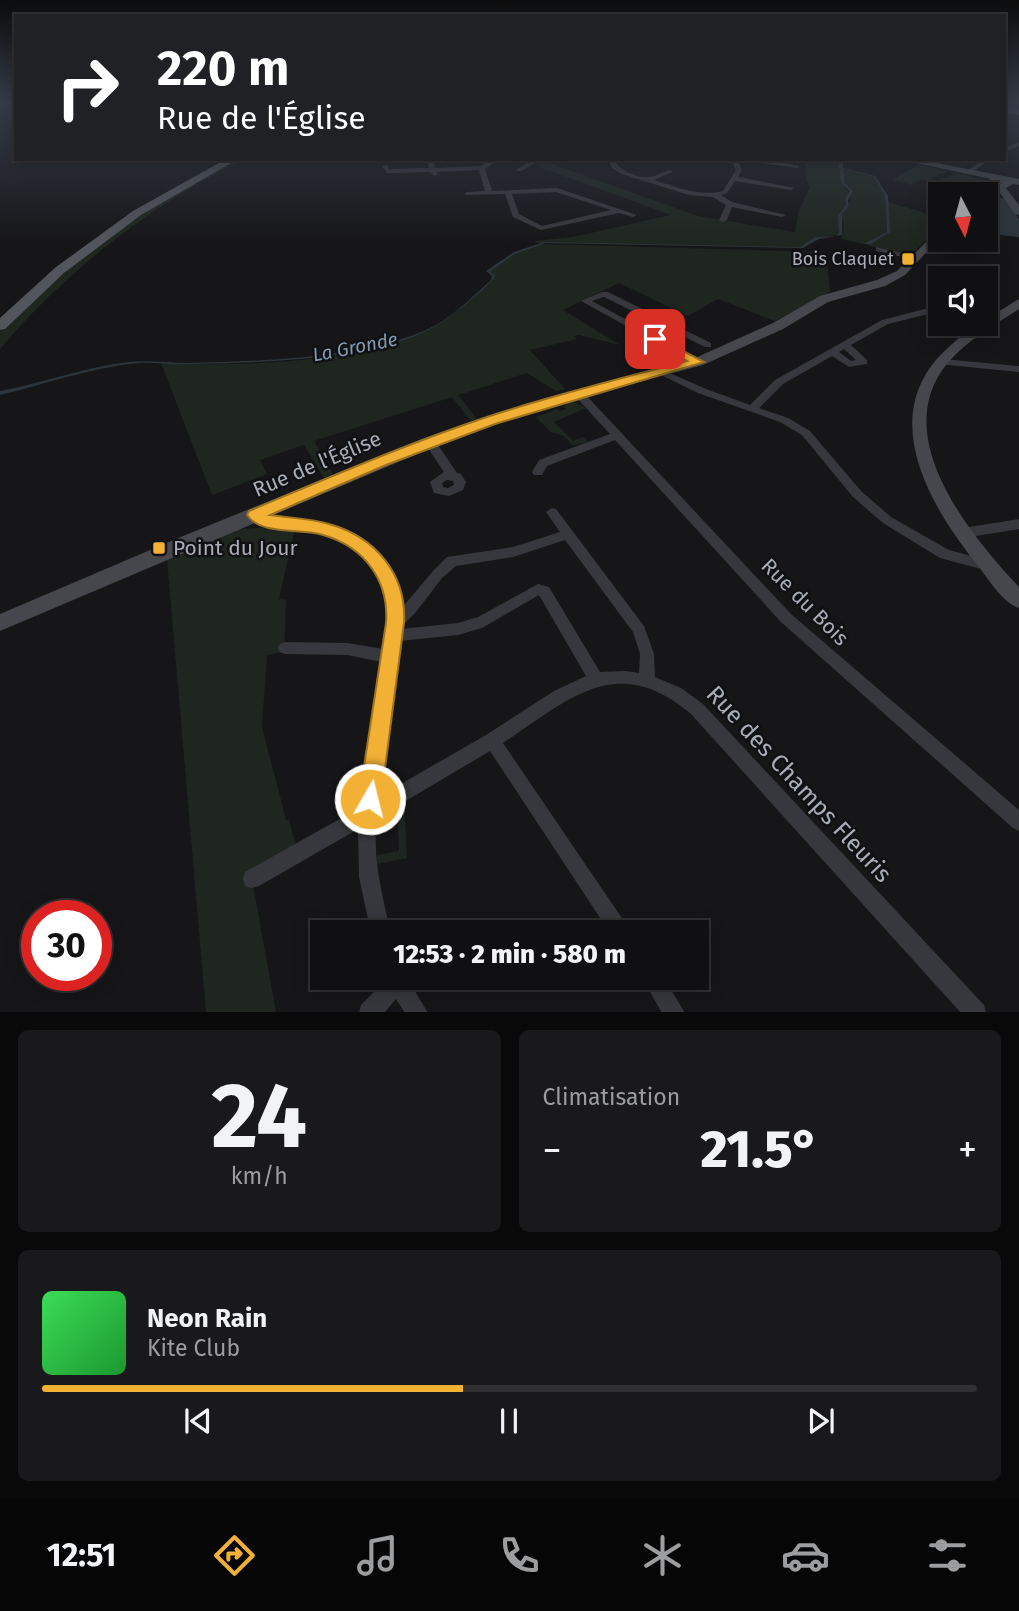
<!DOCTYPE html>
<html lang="fr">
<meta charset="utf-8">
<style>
:root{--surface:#101012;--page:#19191b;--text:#f1f3f6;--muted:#9c9d9f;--line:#303032;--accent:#f2b134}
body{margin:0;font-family:"Fira Sans",sans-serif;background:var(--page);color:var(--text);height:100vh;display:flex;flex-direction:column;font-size:26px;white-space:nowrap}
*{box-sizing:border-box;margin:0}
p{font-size:23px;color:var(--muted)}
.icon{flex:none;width:38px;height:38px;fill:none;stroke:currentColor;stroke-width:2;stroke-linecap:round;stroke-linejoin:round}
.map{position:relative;height:1012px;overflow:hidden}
.side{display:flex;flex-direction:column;gap:18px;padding:18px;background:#09090a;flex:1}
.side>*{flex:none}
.banner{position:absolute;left:14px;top:14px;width:992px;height:147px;border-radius:0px;box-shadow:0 4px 18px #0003,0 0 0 2px var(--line);background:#202124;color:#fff;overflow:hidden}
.needle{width:46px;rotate:174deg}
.buttons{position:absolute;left:928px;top:182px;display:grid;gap:14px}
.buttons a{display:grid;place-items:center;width:70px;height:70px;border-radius:0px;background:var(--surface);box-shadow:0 4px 18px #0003,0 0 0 2px var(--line);font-size:35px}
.speed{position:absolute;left:21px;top:900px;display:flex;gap:14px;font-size:35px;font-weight:700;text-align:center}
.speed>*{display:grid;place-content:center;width:91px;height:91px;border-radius:50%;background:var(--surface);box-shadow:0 4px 18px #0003,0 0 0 2px var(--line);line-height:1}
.speed .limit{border:10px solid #d22;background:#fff;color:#111}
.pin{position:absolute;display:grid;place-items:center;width:60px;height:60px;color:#fff;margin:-30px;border-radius:14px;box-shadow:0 4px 10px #0006}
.me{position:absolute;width:77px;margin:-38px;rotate:8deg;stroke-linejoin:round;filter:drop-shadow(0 0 5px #0008)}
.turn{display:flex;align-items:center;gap:24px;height:147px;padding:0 28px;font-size:32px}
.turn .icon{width:91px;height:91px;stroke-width:2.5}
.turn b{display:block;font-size:49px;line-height:60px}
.big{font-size:52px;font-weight:800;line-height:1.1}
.side .tile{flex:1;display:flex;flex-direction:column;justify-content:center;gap:10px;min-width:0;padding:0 24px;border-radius:10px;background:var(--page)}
.side .dial{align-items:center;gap:0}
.dial b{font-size:91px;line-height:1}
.song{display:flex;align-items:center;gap:21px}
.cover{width:84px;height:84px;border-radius:10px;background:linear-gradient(135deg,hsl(130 70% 55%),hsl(130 70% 35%))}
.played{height:7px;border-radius:4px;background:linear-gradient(90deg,var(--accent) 45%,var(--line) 45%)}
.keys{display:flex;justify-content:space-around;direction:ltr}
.heat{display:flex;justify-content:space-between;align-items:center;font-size:38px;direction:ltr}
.side .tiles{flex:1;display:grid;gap:18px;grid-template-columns:1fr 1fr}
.tile:last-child{grid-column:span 2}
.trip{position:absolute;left:310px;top:920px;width:399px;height:70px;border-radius:0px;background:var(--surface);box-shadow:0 4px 18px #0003,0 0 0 2px var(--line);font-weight:800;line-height:70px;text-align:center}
.menu{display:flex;height:112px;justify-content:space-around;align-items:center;background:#060607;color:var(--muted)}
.menu .icon{width:49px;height:49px}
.menu .selected{color:var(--accent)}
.menu b{font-size:32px;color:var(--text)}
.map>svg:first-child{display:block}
</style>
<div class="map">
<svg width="1019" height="1013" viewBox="0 0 1019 1013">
<rect width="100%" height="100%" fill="#161618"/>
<!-- green -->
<path fill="#1e261f" d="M235 159H244C153 203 65 272 0 349V332L74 264 132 220Z
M530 159H538L698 216 795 232 799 211 810 187 806 180 805 159H838L841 183 849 192 845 199 846 205 839 212 840 227 838 235 815 237 800 247 538 243 534 241 573 237 671 215 545 169 536 165 541 163Z
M918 165 947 171 930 178 935 181 959 173 980 179 982 184 973 190 921 179 912 185 893 180Z
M843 169 874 177 885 196 887 232 863 244 841 239 844 227 841 216 849 206 852 189 845 184Z
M887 202 940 217 935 231 914 252 905 253 866 245 888 234Z
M539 244 823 252 827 261 830 292 775 321 718 299 688 316 619 283 563 310 620 345 579 335 574 336 577 339 530 350 565 389 556 391 527 373 458 395 477 419 471 421 452 397 314 441 333 474 324 478 304 445 260 460 267 474 212 495 161 363C236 367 364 363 431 328 455 316 475 297 494 279V274L490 272 511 256Z
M572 401 586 408 554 422 573 441 583 437 588 442 573 445 564 436 551 432 536 417 557 409 560 411 566 409 564 406Z
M270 527 295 529 279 599 286 600 284 652 267 655 262 727 286 820H289L297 849 251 874 276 1012H206L167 559 184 551 186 554 196 550 195 547 240 529Z
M404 802 407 858 377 864V855L399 851 397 806Z"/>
<!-- water -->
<path fill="#2c353c" d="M838 159 843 162V168L875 176 888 196 890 232 871 244H863L887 232 885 196 874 177 843 169 845 184 853 191 848 200 849 206 842 214V235L819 239 803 248 545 243 513 255 490 272 495 275 494 279C475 297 455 315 432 328 374 360 254 363 187 364 171 365 155 362 139 363 92 367 46 384 0 395V391C43 383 85 367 129 362 149 360 168 363 188 363 260 361 362 359 428 329 452 318 472 297 491 280L492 276 486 271 514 252 544 242 800 247 815 237 836 236 839 233 838 215 846 205 845 199 850 191 841 183Z
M985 195 1006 199 1019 219V237L985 233Z"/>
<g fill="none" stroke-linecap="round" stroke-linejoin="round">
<!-- street -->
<path fill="#37383d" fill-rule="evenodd" d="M1019 142V146L1004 152V148Z
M427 159H433L435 168 481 166 492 159H500L485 169 492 191 557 188 637 215 633 217 619 213 541 230 513 217 505 194 465 195V193L467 192 485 191 479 170 437 172 438 174 435 176 430 172 387 173 382 166 387 165 389 169 429 168ZM556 192 611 210 542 226 519 214 512 194Z
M522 159H530L535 163 521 171H517V169L527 163Z
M608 159H614C618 170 638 179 650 177 658 176 664 170 672 170V172L654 180C676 187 700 197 723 191L736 170 732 162 728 159H763L800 166 797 168 756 162 739 163 742 170 738 177 794 188 791 190 735 181 727 193 721 195 732 202 786 215 782 217 732 207 727 220 723 222 719 220 726 205 713 197 689 195 622 174 612 168Z
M984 159H991L970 174H966V172Z
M876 247 916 256 920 258 916 260 876 251Z
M602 292H608L711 343V347H705L604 297 592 301 701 360V364H695L581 301Z
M940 305V311L888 324 851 345 867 360V364L849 367 832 356 783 384 759 408 788 418 810 431 861 491 891 517 949 550 994 562 996 566 994 570 989 571 940 558 883 523 853 497 802 435 780 422 698 393 657 373 659 371H665L706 389 750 405 775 380 882 320ZM844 349 856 360 851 361 839 352Z
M942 359 1019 366V372L939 364 937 362Z
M579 391 583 392 791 614 1019 810V831L1013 828 781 622 615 440 547 466 542 475H534L532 472 539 460 610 434 575 396 574 394Z
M430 438 434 439 457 473 461 474 466 482 463 490 449 496 434 493 430 482 444 472 424 442ZM447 480 453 481 454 485 448 488 443 487 442 483Z
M552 508 556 509 644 626 654 654 655 677 681 688 703 704 984 1005 986 1013H961L691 714C617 651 569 699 503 743L632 933H610L490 751 377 818C372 857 382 894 391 933H371L359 877 358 829 259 886 252 888 245 886 243 879 245 872 361 807 382 662 347 655 285 654 280 652 278 648 280 644 285 642 347 643 384 649C393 585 380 547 312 531 294 527 275 528 258 523L249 515 251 512 255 511C258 512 261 514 264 515 275 520 299 519 312 522 358 533 398 558 401 609L433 571 447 557 513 547 560 532 546 512ZM565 540 633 632 640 654 639 673 626 671 600 672 549 587 538 584 478 617 458 623 401 629 402 626 416 612 442 578 456 566 513 557ZM539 595 586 676 554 691 486 735 380 796 400 641 458 635 482 628Z
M1019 519V529L963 538 959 536 957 533 959 530 963 528Z
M385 978H407L428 1013H405L396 999 384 1013H359L361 1005 386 980Z
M642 978H664L685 1013H662Z"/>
<!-- secondary -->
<path fill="#45474d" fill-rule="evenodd" d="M897 159H916L1019 179V185L1013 184 1006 188 1019 205V215L1015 214 996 187 1003 182 977 194H965L991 179Z
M940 228V238L905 275 885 286 828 302 783 329 703 365 538 409 436 446 0 631V614L183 536 424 438 528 403 693 359 773 323 820 296 877 280 897 271Z
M1019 299V309C992 326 959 345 941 372 894 443 972 537 1019 587V608C1003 603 989 580 979 567 928 504 874 412 950 346 959 338 973 324 985 324V320Z"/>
<!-- primary -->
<path fill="#53555c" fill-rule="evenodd" d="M226 159H238L141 215 64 273 5 329 0 330V318L56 267 133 211Z"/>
<!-- highway -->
<path fill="#63666e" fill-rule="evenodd" d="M1004 107 1019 109V115L1004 113Z"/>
</g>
<!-- sky -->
<linearGradient id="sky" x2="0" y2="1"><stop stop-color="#0c0c0d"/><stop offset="0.42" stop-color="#363c48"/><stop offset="1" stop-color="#363c48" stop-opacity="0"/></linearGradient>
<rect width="1019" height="244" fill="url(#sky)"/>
<!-- route -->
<path fill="#f2b134" stroke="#9d7322" stroke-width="2" d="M655 336 704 362 495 424 386 465 270 515C289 518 310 518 329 524 376 537 407 575 404 623L381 799 378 807 370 811 362 807 359 799 386 623C389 581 365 547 323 535 302 528 261 536 247 515L249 511C328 478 406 444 487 417 553 395 620 379 687 361L651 342V337Z"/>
<!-- markers -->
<g fill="#f2b134" stroke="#111113" stroke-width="2.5">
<rect x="901" y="252" width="14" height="14" rx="3.5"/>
<rect x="152" y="541" width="14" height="14" rx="3.5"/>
</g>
<g text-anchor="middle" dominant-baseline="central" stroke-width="5" stroke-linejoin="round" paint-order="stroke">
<!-- far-poi labels -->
<g font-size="18" fill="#a8adb8" stroke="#111113" text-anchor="end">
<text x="894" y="259">Bois Claquet</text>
</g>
<!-- far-water labels -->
<g font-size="19" font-style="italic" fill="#7f9bb3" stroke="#111113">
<text transform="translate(355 347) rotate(-11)">La Gronde</text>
</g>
<!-- street labels -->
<g font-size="21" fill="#a8adb8" stroke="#111113">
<text transform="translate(317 464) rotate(-23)">Rue de l'Église</text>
<text transform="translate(805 602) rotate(45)">Rue du Bois</text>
</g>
<!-- poi labels -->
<g font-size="21" fill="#a8adb8" stroke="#111113" text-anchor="start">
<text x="173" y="548">Point du Jour</text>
</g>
<!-- near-street labels -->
<g font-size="24" fill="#a8adb8" stroke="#111113">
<text transform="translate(799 784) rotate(47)">Rue des Champs Fleuris</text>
</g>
</g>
</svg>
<div class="buttons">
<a><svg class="needle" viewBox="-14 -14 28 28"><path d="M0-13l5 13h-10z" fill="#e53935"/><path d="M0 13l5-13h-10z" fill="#9c9d9f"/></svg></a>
<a><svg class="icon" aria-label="sound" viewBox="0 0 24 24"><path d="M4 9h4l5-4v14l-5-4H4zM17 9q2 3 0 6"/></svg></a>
</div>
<div class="speed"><div class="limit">30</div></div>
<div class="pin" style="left:655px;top:339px;background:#d93025"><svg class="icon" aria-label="arrive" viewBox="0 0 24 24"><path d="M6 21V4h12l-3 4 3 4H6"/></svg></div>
<svg class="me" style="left:370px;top:799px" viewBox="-20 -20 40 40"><circle r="17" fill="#f2b134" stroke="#fff" stroke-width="3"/><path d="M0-11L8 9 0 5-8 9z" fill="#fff"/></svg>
<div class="trip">12:53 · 2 min · 580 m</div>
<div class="banner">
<div class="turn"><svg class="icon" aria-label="right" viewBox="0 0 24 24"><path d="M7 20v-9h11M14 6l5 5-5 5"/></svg><div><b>220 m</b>Rue de l'Église</div></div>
</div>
</div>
<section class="side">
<div class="tiles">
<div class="tile dial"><b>24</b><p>km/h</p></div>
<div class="tile"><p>Climatisation</p>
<div class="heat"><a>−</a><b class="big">21.5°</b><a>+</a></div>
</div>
<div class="tile">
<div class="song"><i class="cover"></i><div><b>Neon Rain</b><p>Kite Club</p></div></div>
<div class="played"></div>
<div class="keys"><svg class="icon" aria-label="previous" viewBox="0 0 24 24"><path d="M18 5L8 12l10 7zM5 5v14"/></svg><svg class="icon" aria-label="pause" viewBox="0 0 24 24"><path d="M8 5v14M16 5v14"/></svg><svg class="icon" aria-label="next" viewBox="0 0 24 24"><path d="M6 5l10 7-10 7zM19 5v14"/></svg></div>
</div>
</div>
</section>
<nav class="menu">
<b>12:51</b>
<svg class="icon selected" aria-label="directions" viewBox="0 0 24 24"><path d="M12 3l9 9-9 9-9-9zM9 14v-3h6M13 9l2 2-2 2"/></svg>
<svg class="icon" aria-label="music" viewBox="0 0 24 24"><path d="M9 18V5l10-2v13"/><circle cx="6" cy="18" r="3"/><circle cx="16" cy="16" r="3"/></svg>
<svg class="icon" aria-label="phone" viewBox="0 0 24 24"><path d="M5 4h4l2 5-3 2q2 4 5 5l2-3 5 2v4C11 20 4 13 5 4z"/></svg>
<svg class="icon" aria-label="climate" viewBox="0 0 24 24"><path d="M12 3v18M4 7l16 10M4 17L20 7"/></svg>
<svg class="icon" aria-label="car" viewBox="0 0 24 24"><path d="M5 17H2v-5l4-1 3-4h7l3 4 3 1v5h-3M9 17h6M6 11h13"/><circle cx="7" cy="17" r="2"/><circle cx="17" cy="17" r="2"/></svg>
<svg class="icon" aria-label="filters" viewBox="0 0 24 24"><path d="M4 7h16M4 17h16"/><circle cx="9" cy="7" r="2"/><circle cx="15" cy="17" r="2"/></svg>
</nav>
